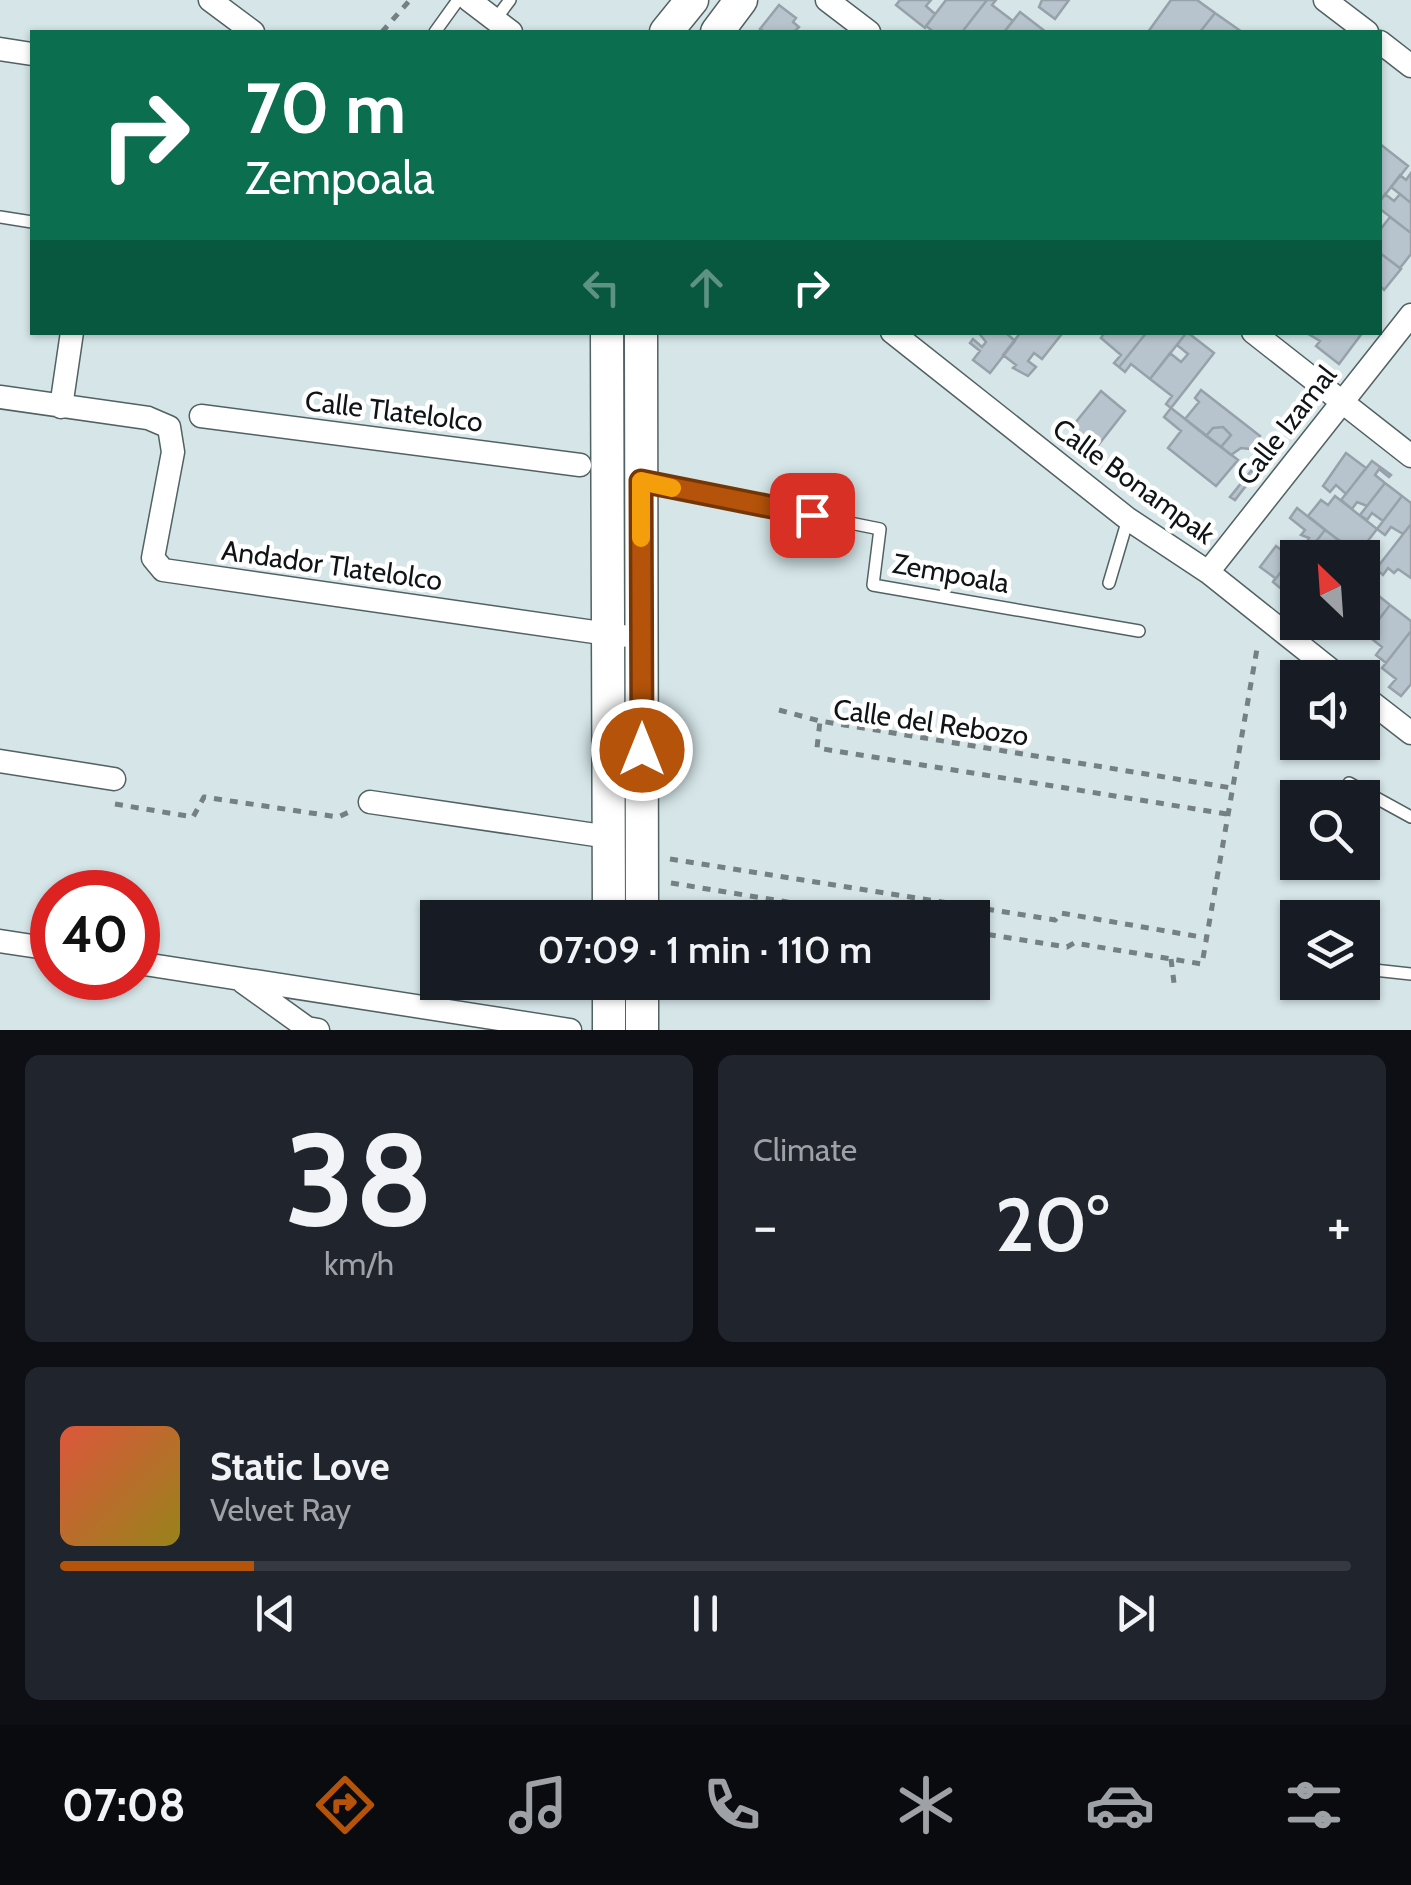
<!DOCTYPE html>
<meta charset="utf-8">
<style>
:root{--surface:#171b24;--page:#20242c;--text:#f1f3f6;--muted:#9ea1a6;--line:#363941;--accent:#b45309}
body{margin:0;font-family:Cabin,sans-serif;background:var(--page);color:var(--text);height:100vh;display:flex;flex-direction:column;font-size:38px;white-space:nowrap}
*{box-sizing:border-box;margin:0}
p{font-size:32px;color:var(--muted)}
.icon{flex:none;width:55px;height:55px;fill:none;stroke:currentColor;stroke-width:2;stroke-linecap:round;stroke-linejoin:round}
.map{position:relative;height:1030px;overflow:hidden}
.side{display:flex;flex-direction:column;gap:25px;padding:25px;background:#0d0f14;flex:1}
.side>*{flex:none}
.top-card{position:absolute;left:30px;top:30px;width:1352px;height:305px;border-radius:0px;box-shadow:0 2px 8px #0004;background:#0b6e4f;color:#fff;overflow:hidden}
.needle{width:65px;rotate:335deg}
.controls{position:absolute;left:1280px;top:540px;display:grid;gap:20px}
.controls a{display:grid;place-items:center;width:100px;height:100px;border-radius:0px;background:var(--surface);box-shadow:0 2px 8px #0004;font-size:50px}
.speed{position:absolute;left:30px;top:870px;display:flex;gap:20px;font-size:50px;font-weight:700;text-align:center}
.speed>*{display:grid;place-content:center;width:130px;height:130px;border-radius:50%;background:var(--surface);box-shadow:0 2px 8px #0004;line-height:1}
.speed .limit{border:15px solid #d22;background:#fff;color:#111}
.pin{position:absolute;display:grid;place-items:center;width:85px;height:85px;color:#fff;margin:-42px;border-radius:20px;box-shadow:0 5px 15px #0006}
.me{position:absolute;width:110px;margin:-55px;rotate:0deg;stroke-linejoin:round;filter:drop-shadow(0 0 8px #0008)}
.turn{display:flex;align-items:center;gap:35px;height:210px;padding:0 50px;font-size:45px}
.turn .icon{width:130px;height:130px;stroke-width:2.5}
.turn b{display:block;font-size:70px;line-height:85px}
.lanes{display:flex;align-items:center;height:95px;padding:0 50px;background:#0003;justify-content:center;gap:50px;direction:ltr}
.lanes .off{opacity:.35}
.big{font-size:75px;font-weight:600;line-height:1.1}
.side .widget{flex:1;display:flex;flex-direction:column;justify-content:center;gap:15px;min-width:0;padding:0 35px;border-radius:15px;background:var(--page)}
.side .dial{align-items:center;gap:0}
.dial b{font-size:130px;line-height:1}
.song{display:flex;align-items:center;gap:30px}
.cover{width:120px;height:120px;border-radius:15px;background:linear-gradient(135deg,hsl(10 70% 55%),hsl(50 70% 35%))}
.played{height:10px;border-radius:5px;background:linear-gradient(90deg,var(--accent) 15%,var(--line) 15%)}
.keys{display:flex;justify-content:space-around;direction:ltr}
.heat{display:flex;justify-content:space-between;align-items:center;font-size:55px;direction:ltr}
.side .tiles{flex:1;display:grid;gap:25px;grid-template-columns:1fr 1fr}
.widget:last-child{grid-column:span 2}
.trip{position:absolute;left:420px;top:900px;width:570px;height:100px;border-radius:0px;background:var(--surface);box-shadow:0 2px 8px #0004;font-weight:600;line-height:100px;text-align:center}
.menu{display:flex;height:160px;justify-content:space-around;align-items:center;background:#090b0e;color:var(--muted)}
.menu .icon{width:70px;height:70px}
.menu .selected{color:var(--accent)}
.menu b{font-size:45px;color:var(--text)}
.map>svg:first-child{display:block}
</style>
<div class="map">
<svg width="1411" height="1030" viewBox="0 0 1411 1030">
<rect width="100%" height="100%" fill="#d5e5e8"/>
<!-- building -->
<path fill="#b8c4cd" stroke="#96a1a9" stroke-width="2.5" d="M900 0H931L926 6 935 14 925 28 896 5Z
M946 0H987L962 32H934L926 26Z
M987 0H996L992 5 1013 21 1004 32H962Z
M1042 0H1069L1055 19 1039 7Z
M1171 0H1197L1215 13 1200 32H1148Z
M779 5 796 18 793 22 799 27 794 32H765L760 29Z
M1020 12 1046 32H1004Z
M1215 13 1242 32H1200Z
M1380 144 1408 166 1380 201Z
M1411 173V203L1391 187 1400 175 1406 180Z
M1385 194 1394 201 1400 194 1411 203V233L1380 209V201Z
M1390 217 1411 233V254L1400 268 1380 253V230Z
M1380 253 1401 269 1384 290 1380 286Z
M978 332H1005L1015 341 990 373 973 360 980 351 970 343 973 339 982 347 986 342Z
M1057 332 1061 335 1042 359 1034 353 1028 361 1036 367 1028 376 1013 368 1016 365 1003 355 1021 332Z
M1105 332H1147L1119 367 1114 363 1121 355 1101 338Z
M1147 332H1187L1150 379 1131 364 1125 372 1119 367Z
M1187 332 1214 353 1171 408 1166 404 1172 396 1150 379 1170 353 1181 362 1188 354 1177 345Z
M1305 332H1363L1339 364 1316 346 1320 341Z
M1201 390 1260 436 1250 449 1241 448 1231 455 1221 447 1231 435 1223 427 1213 428 1206 436 1185 419 1199 402 1195 398Z
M1101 391 1125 411 1096 448 1071 428Z
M1171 408 1238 460 1216 486 1168 448 1181 431 1164 417Z
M1223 427 1231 435 1221 447 1206 436 1213 428Z
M1271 444 1276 447 1255 474 1251 471Z
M1346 453 1366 468 1346 494 1336 485 1330 492 1323 486Z
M1372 461 1391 475 1389 477 1379 469 1375 475 1385 483 1367 506 1357 502 1352 509 1341 500Z
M1251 471 1255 474 1235 500 1230 497Z
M1385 483 1402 496 1383 521 1372 513 1367 520 1360 515Z
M1335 496 1377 529 1357 555 1308 516 1321 500 1328 505Z
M1402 496 1411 503V524L1403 534 1391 527 1385 535 1377 529Z
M1297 508 1325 530 1314 544 1329 555 1340 541 1357 558H1309L1302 552 1309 538 1301 535 1305 530 1290 518Z
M1411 524V578L1398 569 1394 573 1388 568 1383 575 1376 569Z
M1325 530 1340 541 1329 555 1314 544Z
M1276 546 1292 558 1273 582 1275 578 1260 567Z
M1292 558 1298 563V586L1290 596 1273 582Z
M1364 584 1390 605 1367 635 1350 622H1362Z
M1390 605 1411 621V631L1386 663 1376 655 1382 647 1367 635Z
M1411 631V684L1401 696 1389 687 1396 679 1382 668Z"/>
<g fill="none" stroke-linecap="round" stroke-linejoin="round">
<!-- lane casing -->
<g stroke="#526163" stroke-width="14">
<path id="lane" d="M495 20 510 0
M435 32 458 0
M0 217 32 222
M646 482 880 529 873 585 1139 631
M1109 583 1128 519
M1349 783 1411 817
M1374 970 1411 974"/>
</g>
<!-- street casing -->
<g stroke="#526163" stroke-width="25">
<path id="street" d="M210 0 253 32
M469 0 511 32
M827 0 869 32
M1325 0 1367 32
M1380 42 1411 66
M0 49 32 54
M892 332 1128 519 1208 572 1341 678
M1253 332 1411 456
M0 397 148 418 169 427 173 452 153 558 163 570 622 636
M61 407 72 332
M201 416 580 465
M1208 572 1411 315
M1362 695 1411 733
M0 761 114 779
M370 802 609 837
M0 941 52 949
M138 963 570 1030
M243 982 307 1028 318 1030"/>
</g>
<!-- secondary casing -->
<g stroke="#526163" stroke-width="35">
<path id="secondary" d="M666 32 692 0
M717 32 741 0
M607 332 609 918
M641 332 642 918
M609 982V1030
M642 982V1030"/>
</g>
<!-- path -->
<path stroke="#758082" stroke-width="5" stroke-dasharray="8 8" stroke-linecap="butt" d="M382 32 410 0
M779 710 820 721
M115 804 193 817 204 797 338 817 349 812
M1227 814 817 748 820 721 1232 788
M670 859 1055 920 1061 913 1207 938
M671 883 885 918
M972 932 1067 947 1074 943 1202 964 1258 643
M1171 959 1174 983"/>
<!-- lane -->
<use href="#lane" stroke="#fff" stroke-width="11"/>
<!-- street -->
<use href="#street" stroke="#fff" stroke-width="22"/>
<!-- secondary -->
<use href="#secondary" stroke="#fff" stroke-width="32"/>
</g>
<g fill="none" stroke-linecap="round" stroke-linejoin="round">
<!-- route casing -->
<g stroke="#753606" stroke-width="25">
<path id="route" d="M642 750 641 481 812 515"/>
</g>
<!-- route -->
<use href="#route" stroke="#b45309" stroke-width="18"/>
<!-- slow -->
<path stroke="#f59e0b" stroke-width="18" d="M641 538V481L672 488"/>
</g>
<g text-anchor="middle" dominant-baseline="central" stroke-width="9" stroke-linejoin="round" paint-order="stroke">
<!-- street labels -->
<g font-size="28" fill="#0f1516" stroke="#fff">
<text transform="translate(394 411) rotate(7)">Calle Tlatelolco</text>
<text transform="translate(1286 425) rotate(-52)">Calle Izamal</text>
<text transform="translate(1134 481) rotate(36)">Calle Bonampak</text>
<text transform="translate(332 565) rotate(8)">Andador Tlatelolco</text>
<text transform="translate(951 573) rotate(10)">Zempoala</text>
<text transform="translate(931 722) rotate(8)">Calle del Rebozo</text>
</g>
</g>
</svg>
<div class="controls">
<a><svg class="needle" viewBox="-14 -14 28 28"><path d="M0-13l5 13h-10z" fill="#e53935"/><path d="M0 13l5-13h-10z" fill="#9ea1a6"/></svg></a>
<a><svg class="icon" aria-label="sound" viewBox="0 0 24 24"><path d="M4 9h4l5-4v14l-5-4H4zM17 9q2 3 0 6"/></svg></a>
<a><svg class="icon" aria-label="search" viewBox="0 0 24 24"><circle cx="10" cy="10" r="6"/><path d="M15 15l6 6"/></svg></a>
<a><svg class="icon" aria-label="layers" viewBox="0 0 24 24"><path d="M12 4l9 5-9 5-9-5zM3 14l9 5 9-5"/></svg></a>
</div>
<div class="speed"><div class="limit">40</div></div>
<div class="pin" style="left:812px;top:515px;background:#d93025"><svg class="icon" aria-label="arrive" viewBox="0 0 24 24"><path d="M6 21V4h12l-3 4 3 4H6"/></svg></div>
<svg class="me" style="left:642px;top:750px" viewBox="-20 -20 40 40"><circle r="17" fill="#b45309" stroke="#fff" stroke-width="3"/><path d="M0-11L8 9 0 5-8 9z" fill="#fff"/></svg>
<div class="trip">07:09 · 1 min · 110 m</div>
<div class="top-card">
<div class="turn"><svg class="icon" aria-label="right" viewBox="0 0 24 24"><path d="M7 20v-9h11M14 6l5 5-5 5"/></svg><div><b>70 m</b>Zempoala</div></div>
<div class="lanes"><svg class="icon off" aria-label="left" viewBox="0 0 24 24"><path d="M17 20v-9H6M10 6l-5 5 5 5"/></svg><svg class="icon off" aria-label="ahead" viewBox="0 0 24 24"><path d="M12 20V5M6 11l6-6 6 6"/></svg><svg class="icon" aria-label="right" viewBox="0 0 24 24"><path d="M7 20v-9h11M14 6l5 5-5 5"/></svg></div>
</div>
</div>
<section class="side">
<div class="tiles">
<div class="widget dial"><b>38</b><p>km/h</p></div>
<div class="widget"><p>Climate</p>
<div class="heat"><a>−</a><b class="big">20°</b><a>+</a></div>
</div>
<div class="widget">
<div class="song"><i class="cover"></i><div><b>Static Love</b><p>Velvet Ray</p></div></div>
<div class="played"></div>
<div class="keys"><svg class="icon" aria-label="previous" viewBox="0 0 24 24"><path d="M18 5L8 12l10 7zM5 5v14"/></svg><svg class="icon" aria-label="pause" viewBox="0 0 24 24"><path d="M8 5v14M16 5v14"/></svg><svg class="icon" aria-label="next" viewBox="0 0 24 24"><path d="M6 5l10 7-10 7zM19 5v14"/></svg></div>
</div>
</div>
</section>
<nav class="menu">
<b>07:08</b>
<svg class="icon selected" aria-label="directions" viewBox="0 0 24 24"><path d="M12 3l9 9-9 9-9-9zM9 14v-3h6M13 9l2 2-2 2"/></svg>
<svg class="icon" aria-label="music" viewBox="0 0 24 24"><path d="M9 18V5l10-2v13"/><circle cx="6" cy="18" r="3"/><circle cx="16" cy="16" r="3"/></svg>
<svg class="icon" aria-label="phone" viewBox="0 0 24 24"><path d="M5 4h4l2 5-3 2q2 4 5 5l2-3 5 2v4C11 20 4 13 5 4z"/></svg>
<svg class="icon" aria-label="climate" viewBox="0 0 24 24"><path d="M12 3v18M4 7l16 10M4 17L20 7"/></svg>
<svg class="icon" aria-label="car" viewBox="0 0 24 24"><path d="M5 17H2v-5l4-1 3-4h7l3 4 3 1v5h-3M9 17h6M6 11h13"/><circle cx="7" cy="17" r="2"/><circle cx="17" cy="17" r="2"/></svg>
<svg class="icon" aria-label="filters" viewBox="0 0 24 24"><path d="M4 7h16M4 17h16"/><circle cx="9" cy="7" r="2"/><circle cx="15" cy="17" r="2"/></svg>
</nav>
